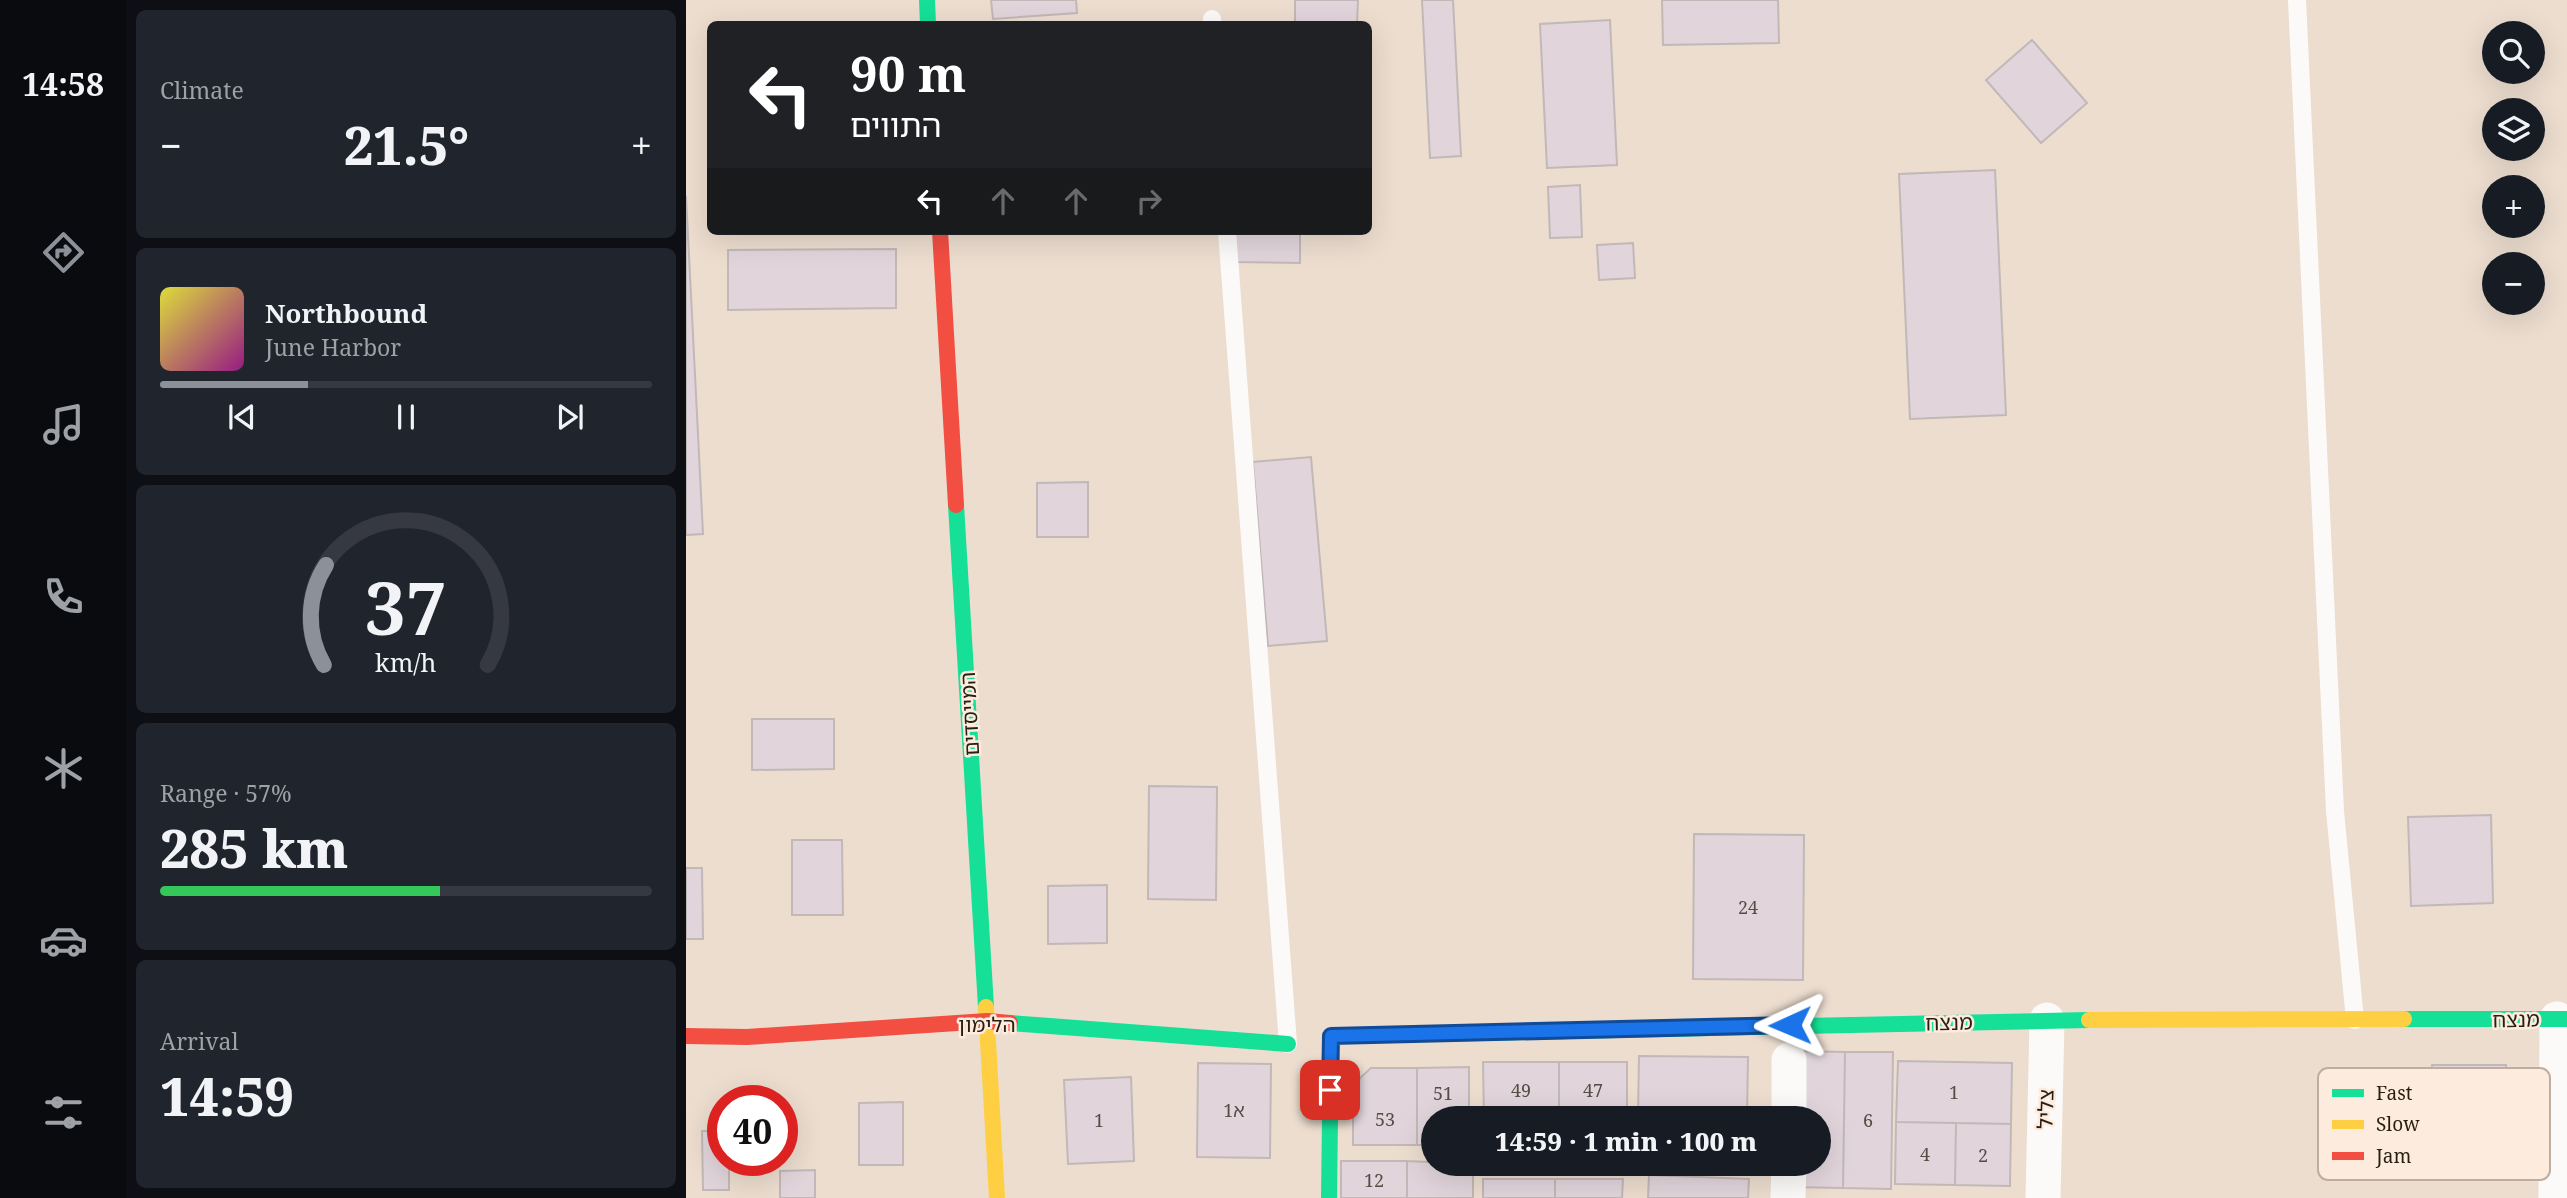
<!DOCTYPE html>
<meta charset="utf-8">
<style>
:root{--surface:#171b24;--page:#20242c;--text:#f1f3f6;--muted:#9ea1a6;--line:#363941;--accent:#8c9099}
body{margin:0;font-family:"Noto Serif","Noto Sans Hebrew",serif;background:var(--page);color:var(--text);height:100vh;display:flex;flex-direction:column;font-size:26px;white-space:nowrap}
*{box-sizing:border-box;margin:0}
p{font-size:23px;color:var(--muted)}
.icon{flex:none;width:38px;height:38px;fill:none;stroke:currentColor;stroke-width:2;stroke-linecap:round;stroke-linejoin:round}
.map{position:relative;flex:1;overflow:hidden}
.side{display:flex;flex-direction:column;gap:10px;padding:10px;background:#0d0f14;width:560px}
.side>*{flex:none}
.top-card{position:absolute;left:21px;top:21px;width:665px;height:214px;border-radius:10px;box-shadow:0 7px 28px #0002;background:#202124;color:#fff;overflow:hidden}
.buttons{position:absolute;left:1796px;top:21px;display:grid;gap:14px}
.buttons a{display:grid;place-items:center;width:63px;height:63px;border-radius:50%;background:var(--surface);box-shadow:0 7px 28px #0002;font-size:35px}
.speed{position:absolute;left:21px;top:1085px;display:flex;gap:14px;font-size:35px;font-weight:700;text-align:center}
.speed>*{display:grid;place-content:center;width:91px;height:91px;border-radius:50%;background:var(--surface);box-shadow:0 7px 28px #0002;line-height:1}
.speed .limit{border:10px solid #d22;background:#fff;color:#111}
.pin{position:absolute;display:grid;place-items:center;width:60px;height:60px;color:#fff;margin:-30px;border-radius:14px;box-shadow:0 4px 10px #0006}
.me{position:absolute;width:77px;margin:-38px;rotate:269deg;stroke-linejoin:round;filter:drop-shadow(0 0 5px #0008)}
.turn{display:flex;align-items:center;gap:24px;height:147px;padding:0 28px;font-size:32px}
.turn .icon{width:91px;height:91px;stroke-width:2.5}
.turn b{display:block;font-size:49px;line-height:60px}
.lanes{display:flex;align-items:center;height:66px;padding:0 28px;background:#0003;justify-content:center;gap:35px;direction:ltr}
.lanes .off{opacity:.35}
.big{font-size:52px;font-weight:800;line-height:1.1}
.side .widget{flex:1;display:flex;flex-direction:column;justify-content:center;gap:10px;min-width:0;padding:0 24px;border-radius:10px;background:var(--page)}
.side .dial{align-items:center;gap:0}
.dial svg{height:182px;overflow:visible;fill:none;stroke:var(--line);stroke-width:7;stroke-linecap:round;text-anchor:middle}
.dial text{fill:var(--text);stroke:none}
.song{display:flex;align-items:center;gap:21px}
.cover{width:84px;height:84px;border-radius:10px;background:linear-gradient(135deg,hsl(60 70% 55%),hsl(310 70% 35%))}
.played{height:7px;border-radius:4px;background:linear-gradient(90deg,var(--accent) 30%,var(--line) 30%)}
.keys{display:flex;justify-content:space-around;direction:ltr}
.heat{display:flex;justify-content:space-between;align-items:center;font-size:38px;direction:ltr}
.charge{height:10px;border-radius:5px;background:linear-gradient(90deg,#34c759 57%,var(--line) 0)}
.trip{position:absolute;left:735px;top:1106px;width:410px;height:70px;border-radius:35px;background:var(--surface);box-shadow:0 7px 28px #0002;font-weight:800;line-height:70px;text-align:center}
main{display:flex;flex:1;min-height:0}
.dock{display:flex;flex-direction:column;width:126px;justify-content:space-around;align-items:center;background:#090b0e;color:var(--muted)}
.dock .icon{width:49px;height:49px}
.dock .selected{color:var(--accent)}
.dock b{font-size:32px;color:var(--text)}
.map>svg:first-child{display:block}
</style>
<main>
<nav class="dock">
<b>14:58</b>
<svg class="icon selected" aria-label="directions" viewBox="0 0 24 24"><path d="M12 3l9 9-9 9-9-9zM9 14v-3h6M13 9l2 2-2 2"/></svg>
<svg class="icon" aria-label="music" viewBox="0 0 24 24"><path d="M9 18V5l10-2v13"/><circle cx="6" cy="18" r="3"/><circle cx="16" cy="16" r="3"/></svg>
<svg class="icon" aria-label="phone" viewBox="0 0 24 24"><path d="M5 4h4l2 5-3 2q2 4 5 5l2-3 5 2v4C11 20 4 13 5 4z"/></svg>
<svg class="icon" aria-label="climate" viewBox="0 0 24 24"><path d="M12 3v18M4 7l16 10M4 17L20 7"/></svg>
<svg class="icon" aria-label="car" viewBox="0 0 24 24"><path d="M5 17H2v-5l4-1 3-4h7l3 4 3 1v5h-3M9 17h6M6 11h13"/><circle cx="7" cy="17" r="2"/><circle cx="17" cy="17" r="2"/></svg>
<svg class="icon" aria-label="filters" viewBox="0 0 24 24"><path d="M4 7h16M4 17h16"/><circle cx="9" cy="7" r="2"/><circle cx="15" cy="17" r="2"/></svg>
</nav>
<section class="side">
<div class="widget"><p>Climate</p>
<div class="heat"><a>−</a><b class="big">21.5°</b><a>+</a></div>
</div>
<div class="widget">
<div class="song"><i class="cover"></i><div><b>Northbound</b><p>June Harbor</p></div></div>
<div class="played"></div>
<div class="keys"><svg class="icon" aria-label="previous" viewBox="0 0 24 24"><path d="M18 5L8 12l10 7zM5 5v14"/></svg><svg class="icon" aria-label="pause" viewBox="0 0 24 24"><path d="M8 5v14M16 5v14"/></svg><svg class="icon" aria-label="next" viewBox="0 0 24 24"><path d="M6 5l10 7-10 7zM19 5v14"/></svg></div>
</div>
<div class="widget dial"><svg viewBox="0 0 100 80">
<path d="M14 69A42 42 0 1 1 86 69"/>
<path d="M14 69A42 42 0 0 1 15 25" stroke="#8c9099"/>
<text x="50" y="56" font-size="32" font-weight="700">37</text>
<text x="50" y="72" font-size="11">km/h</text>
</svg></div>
<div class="widget"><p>Range · 57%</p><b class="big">285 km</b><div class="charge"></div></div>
<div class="widget"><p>Arrival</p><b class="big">14:59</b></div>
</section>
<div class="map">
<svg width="1881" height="1198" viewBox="0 0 1881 1198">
<rect width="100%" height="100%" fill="#ecddcf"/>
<!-- building -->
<path fill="#e1d5db" stroke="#c1b8b7" stroke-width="2" d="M305 0H390L391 13 307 19Z
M609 0H672L671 24H609Z
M736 0H767L775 156 744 158Z
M976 0H1092L1093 43 977 45Z
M924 20 931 165 861 168 854 24Z
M1346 40 1401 103 1355 143 1300 80Z
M1309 170 1320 415 1224 419 1213 174Z
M894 185 896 237 864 238 862 187Z
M0 196 17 534 0 535Z
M547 231H614V263L547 262Z
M947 243 949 278 913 280 911 245Z
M210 249V308L42 310V250Z
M625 457 641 641 582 646 567 462Z
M402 482V537H351V483Z
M66 719H148V769L66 770Z
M463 786 531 787 530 900 462 899Z
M1805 815 1807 903 1725 906 1722 817Z
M1008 834 1118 835 1117 980 1007 979Z
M106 840H156L157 915H106Z
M0 868H16L17 939H0Z
M421 885V943L362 944V886Z
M1107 1051 1159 1052 1157 1188 1105 1187V1164H1132V1118H1106Z
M1159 1052H1207L1205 1189 1157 1188Z
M953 1056 1062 1057 1061 1118H952Z
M1212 1061 1326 1063 1325 1124 1210 1122Z
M797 1062H873V1118H798Z
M873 1062H941V1118H873Z
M512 1063 585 1064 584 1158 511 1157Z
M1746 1065H1820L1818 1179H1745Z
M783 1067V1118H747V1145H731V1068Z
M685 1068H731V1145H667V1094L674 1078Z
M445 1077 448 1161 382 1164 378 1080Z
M217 1102V1165H173V1103Z
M1210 1122 1270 1123 1269 1185 1209 1184Z
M1270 1123 1325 1124 1324 1186 1269 1185Z
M16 1131H37V1160H43V1190H17Z
M655 1161H721V1198H655Z
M721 1161 787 1164V1198H721Z
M129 1170V1198H94V1171Z
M963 1175 1063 1179 1062 1198H962Z
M797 1179H869V1198H797Z
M869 1179H937L936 1198H869Z"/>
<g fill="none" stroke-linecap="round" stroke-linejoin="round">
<!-- lane -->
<path stroke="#fcfaf8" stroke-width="18" d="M1611 0 1649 811 1669 1020
M526 19V24
M541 231 602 1044"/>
<!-- street -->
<path stroke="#fcfaf8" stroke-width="35" d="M1103 1118V1060
M1102 1198 1103 1164
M1357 1198 1361 1020
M1870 1198 1871 1019"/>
<!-- fast -->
<path stroke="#16e098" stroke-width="16" d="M241 0 242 24
M270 505 300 1007
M1718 1019H1881
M324 1023 602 1044
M643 1198 645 1036 1403 1020"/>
<!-- slow -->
<path stroke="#ffcf43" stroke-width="16" d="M300 1007 311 1198
M1403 1020 1718 1019"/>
<!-- jam -->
<path stroke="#f24e42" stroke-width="16" d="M254 231 270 505
M0 1036 61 1037 301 1021 324 1023"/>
</g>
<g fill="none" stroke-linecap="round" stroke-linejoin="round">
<!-- route casing -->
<g stroke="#114b97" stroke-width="18">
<path id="route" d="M644 1090 645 1036 1104 1025"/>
</g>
<!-- route -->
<use href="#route" stroke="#1a73e8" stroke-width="12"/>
</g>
<g text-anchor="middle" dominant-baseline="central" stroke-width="5" stroke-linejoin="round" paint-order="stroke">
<!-- number labels -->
<g font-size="18" fill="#564c46">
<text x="1062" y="907">24</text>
<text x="835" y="1090">49</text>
<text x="907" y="1090">47</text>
<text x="1268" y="1092">1</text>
<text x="757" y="1093">51</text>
<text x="548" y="1110">1א</text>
<text x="699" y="1119">53</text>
<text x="413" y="1120">1</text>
<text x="1182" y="1120">6</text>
<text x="1239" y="1154">4</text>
<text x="1297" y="1155">2</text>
<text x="688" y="1180">12</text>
</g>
<!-- street labels -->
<g font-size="21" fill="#271e14" stroke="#fdecdd">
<text transform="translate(283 714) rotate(-93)">המייסדים</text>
<text transform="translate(1830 1019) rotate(-1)">מנצח</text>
<text transform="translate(1263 1022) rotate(-1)">מנצח</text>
<text x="301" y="1024">הלימון</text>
<text transform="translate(1359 1109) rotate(-88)">צליל</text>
</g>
</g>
<!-- legend -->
<rect x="1632" y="1068" width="232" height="112" rx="10" fill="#fdecdd" stroke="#bdaea1" stroke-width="2"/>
<rect x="1646" y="1089" width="32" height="8" fill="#16e098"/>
<rect x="1646" y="1120" width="32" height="9" fill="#ffcf43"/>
<rect x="1646" y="1152" width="32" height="8" fill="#f24e42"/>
<g font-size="19" fill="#271e14">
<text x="1690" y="1100">Fast</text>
<text x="1690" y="1131">Slow</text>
<text x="1690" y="1163">Jam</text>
</g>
</svg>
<div class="buttons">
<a><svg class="icon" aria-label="search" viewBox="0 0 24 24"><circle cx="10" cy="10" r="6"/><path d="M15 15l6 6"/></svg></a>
<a><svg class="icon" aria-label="layers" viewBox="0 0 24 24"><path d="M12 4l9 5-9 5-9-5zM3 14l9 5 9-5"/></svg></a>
<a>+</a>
<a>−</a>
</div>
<div class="speed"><div class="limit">40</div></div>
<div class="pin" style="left:644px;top:1090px;background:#d93025"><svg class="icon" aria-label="arrive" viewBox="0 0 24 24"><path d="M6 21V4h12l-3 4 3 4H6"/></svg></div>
<svg class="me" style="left:1104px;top:1025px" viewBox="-20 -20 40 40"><path d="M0-17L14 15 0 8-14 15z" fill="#1a73e8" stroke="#fff" stroke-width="4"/></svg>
<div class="trip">14:59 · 1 min · 100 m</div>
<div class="top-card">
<div class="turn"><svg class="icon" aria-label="left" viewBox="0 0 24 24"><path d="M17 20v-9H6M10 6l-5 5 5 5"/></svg><div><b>90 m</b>התווים</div></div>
<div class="lanes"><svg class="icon" aria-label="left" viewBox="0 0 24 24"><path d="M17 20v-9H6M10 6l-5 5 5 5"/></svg><svg class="icon off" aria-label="ahead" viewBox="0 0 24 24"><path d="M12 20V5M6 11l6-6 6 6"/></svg><svg class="icon off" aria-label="ahead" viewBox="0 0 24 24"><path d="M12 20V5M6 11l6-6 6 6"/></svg><svg class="icon off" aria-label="right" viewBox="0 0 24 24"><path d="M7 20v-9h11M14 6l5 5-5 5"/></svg></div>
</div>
</div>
</main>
